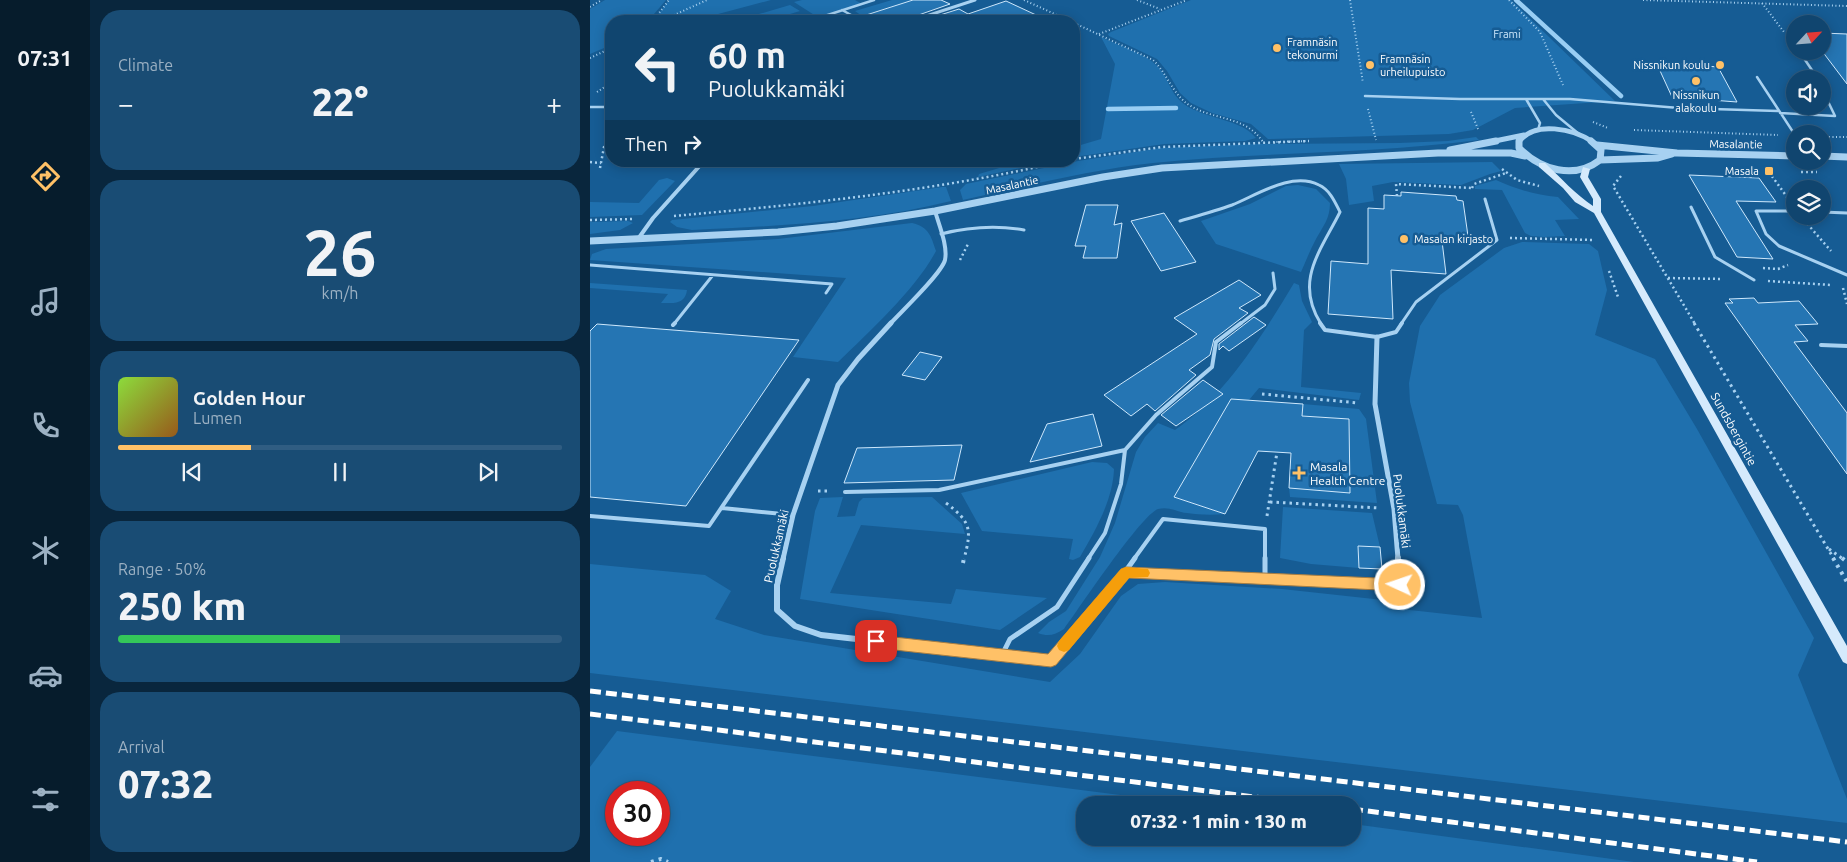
<!DOCTYPE html>
<meta charset="utf-8">
<style>
:root{--surface:#10456f;--page:#194c74;--text:#f1f3f6;--muted:#9cb1c3;--line:#305d82;--accent:#ffc167}
body{margin:0;font-family:Ubuntu,sans-serif;background:var(--page);color:var(--text);height:100vh;display:flex;flex-direction:column;font-size:19px;white-space:nowrap}
*{box-sizing:border-box;margin:0}
p{font-size:16px;color:var(--muted)}
.icon{flex:none;width:28px;height:28px;fill:none;stroke:currentColor;stroke-width:2;stroke-linecap:round;stroke-linejoin:round}
.map{position:relative;flex:1;overflow:hidden}
.drawer{display:flex;flex-direction:column;gap:10px;padding:10px;background:#09263d;width:500px}
.drawer>*{flex:none}
.guide{position:absolute;left:15px;top:15px;width:475px;height:152px;border-radius:20px;box-shadow:0 2px 12px #0003,0 0 0 1px var(--line);background:#10456f;color:var(--text);overflow:hidden}
.needle{width:32px;rotate:64deg}
.buttons{position:absolute;left:1196px;top:15px;display:grid;gap:10px}
.buttons a{display:grid;place-items:center;width:45px;height:45px;border-radius:50%;background:var(--surface);box-shadow:0 2px 12px #0003,0 0 0 1px var(--line);font-size:25px}
.speed{position:absolute;left:15px;top:781px;display:flex;gap:10px;font-size:25px;font-weight:700;text-align:center}
.speed>*{display:grid;place-content:center;width:65px;height:65px;border-radius:50%;background:var(--surface);box-shadow:0 2px 12px #0003,0 0 0 1px var(--line);line-height:1}
.speed .limit{border:8px solid #d22;background:#fff;color:#111}
.pin{position:absolute;display:grid;place-items:center;width:42px;height:42px;color:#fff;margin:-21px;border-radius:10px;box-shadow:0 2px 8px #0006}
.me{position:absolute;width:55px;margin:-28px;rotate:273deg;stroke-linejoin:round;filter:drop-shadow(0 0 4px #0008)}
.turn{display:flex;align-items:center;gap:18px;height:105px;padding:0 20px;font-size:22px}
.turn .icon{width:65px;height:65px;stroke-width:2.5}
.turn b{display:block;font-size:35px;line-height:42px}
.then{display:flex;align-items:center;height:48px;padding:0 20px;background:#0003;gap:10px;font-size:19px}
.big{font-size:38px;font-weight:800;line-height:1.1}
.drawer .card{flex:1;display:flex;flex-direction:column;justify-content:center;gap:8px;min-width:0;padding:0 18px;border-radius:20px;background:var(--page)}
.drawer .dial{align-items:center;gap:0}
.dial b{font-size:65px;line-height:1}
.song{display:flex;align-items:center;gap:15px}
.cover{width:60px;height:60px;border-radius:8px;background:linear-gradient(135deg,hsl(90 70% 55%),hsl(30 70% 35%))}
.played{height:5px;border-radius:2px;background:linear-gradient(90deg,var(--accent) 30%,var(--line) 30%)}
.keys{display:flex;justify-content:space-around;direction:ltr}
.heat{display:flex;justify-content:space-between;align-items:center;font-size:28px;direction:ltr}
.charge{height:8px;border-radius:4px;background:linear-gradient(90deg,#34c759 50%,var(--line) 0)}
.trip{position:absolute;left:486px;top:796px;width:285px;height:50px;border-radius:20px;background:var(--surface);box-shadow:0 2px 12px #0003,0 0 0 1px var(--line);font-weight:800;line-height:50px;text-align:center}
main{display:flex;flex:1;min-height:0}
.menu{display:flex;flex-direction:column;width:90px;justify-content:space-around;align-items:center;background:#061c2c;color:var(--muted)}
.menu .icon{width:35px;height:35px}
.menu .active{color:var(--accent)}
.menu b{font-size:22px;color:var(--text)}
.map>svg:first-child{display:block}
</style>
<main>
<nav class="menu">
<b>07:31</b>
<svg class="icon active" aria-label="directions" viewBox="0 0 24 24"><path d="M12 3l9 9-9 9-9-9zM9 14v-3h6M13 9l2 2-2 2"/></svg>
<svg class="icon" aria-label="music" viewBox="0 0 24 24"><path d="M9 18V5l10-2v13"/><circle cx="6" cy="18" r="3"/><circle cx="16" cy="16" r="3"/></svg>
<svg class="icon" aria-label="phone" viewBox="0 0 24 24"><path d="M5 4h4l2 5-3 2q2 4 5 5l2-3 5 2v4C11 20 4 13 5 4z"/></svg>
<svg class="icon" aria-label="climate" viewBox="0 0 24 24"><path d="M12 3v18M4 7l16 10M4 17L20 7"/></svg>
<svg class="icon" aria-label="car" viewBox="0 0 24 24"><path d="M5 17H2v-5l4-1 3-4h7l3 4 3 1v5h-3M9 17h6M6 11h13"/><circle cx="7" cy="17" r="2"/><circle cx="17" cy="17" r="2"/></svg>
<svg class="icon" aria-label="filters" viewBox="0 0 24 24"><path d="M4 7h16M4 17h16"/><circle cx="9" cy="7" r="2"/><circle cx="15" cy="17" r="2"/></svg>
</nav>
<section class="drawer">
<div class="card"><p>Climate</p>
<div class="heat"><a>−</a><b class="big">22°</b><a>+</a></div>
</div>
<div class="card dial"><b>26</b><p>km/h</p></div>
<div class="card">
<div class="song"><i class="cover"></i><div><b>Golden Hour</b><p>Lumen</p></div></div>
<div class="played"></div>
<div class="keys"><svg class="icon" aria-label="previous" viewBox="0 0 24 24"><path d="M18 5L8 12l10 7zM5 5v14"/></svg><svg class="icon" aria-label="pause" viewBox="0 0 24 24"><path d="M8 5v14M16 5v14"/></svg><svg class="icon" aria-label="next" viewBox="0 0 24 24"><path d="M6 5l10 7-10 7zM19 5v14"/></svg></div>
</div>
<div class="card"><p>Range · 50%</p><b class="big">250 km</b><div class="charge"></div></div>
<div class="card"><p>Arrival</p><b class="big">07:32</b></div>
</section>
<div class="map">
<svg width="1257" height="862" viewBox="0 0 1257 862">
<rect width="100%" height="100%" fill="#165c94"/>
<!-- green -->
<path fill="#1f70ae" fill-rule="evenodd" d="M15 0H76L58 21H21V45L0 54V9Z
M79 0H181L102 21H63Z
M212 0H265L272 4 229 18 204 2Z
M302 0H323L272 16 265 11Z
M601 0H921L1025 101 925 108 883 130 859 134 678 139 661 124 622 113 601 103 590 93 577 71 567 59 519 36 518 34 521 32Z
M200 5 210 11 177 21H145Z
M511 37C527 45 557 54 568 67 579 78 580 94 594 104 614 119 652 119 666 138L655 141 574 144 484 157V147L511 139 525 64Z
M886 137 889 140C781 154 672 152 563 163 499 170 436 186 373 200L370 190 376 184 488 161 571 148 669 144 809 143 858 141Z
M433 161H464L388 177 389 174Z
M902 162 911 171 900 174 871 185 803 182 782 186 784 201 759 205 756 179 749 164Z
M77 178 85 181 52 215 0 217V202L49 203 69 180Z
M906 180C926 189 945 195 968 197L989 219 965 220 975 236 954 237 941 236 935 233 912 190 885 189V186Z
M708 185 726 189 740 203C740 219 733 226 726 239 720 250 716 261 711 272L626 244 611 221 660 204 696 186Z
M352 187H356L361 201C278 222 187 226 102 230L87 227 80 222 82 220 223 206Z
M38 221 43 223 30 230 0 234V222Z
M322 223C339 227 341 236 346 251 326 289 279 332 248 362L203 357 256 278 0 260 2 254 16 249 188 239Z
M932 242 999 244 1008 251 1017 290 1005 335 1065 359 1107 429 1224 638 1208 675 1257 799V823L0 673V564L115 575 141 591 125 619 174 635 460 682 490 654 531 596 548 584 575 582 692 589 793 600 802 608 892 618 873 515 868 505 847 504 820 402 819 383 830 326 850 295 914 248Z
M0 283 97 290C95 305 83 303 71 303L78 294 0 288Z
M704 283 709 285 712 301 722 322 714 330 711 387 771 393 769 400 669 388 659 400 658 408 585 497 635 514C623 515 610 515 597 513 587 512 579 506 568 509 551 515 488 610 474 629 465 635 458 637 448 633L459 622 476 611 510 557 525 523 546 452 555 437 568 423 585 430C636 395 672 336 704 283Z
M713 404 769 409 776 419 787 503 700 497 699 488 760 492 759 419 712 416Z
M502 462 517 463 524 469C523 500 505 531 490 557L483 560 479 559 483 539 392 531 371 493Z
M253 497 247 517 265 516 269 502 273 498 342 497 372 524 375 534 271 525 240 593 361 604 366 589 457 598 410 630 210 599 225 511 230 498Z
M693 507 782 513 790 547H768L769 568 721 564 690 558Z
M27 731 609 805H495V838H762L763 824 1044 862H0V767ZM26 792H69V835H26Z"/>
<g fill="none" stroke-linecap="round" stroke-linejoin="round">
<!-- stream -->
<path stroke="#99cef4" stroke-width="4.5" d="M926 0 1031 96
M518 109 586 108"/>
</g>
<!-- building -->
<path fill="#2575b3" stroke="#cee8fc" d="M323 0H351L360 4 320 18 318 21H275L270 17Z
M416 1 459 21H331L369 9 378 14Z
M1232 33 1257 34V84L1232 51Z
M1066 62 1128 67 1147 102 1082 97Z
M1099 175 1169 178 1186 202 1146 201 1183 259 1147 257Z
M811 192 866 196 867 200 873 201 879 243 852 241 856 274 801 270 803 319 738 314 741 261 778 264V208L794 209V195L811 196Z
M496 205H528L524 225 532 223 527 258H493L496 246H485Z
M574 213 606 262 571 271 541 221Z
M649 280 671 295 649 308 658 313 624 339 620 355 599 370 606 375 565 411 557 404 541 416 514 395 607 334 584 318Z
M1164 298 1168 303 1209 301 1228 324 1205 325 1218 341 1204 342 1257 413V474L1135 303H1143L1139 299Z
M664 317 676 325 639 351 633 346 629 350V344Z
M7 324 209 340 96 506 0 497V331Z
M330 352 352 357 335 380 312 375Z
M613 380 633 394 586 426 571 415Z
M641 399 713 404 712 416 759 419 760 493 699 488 701 453 668 451 635 514 584 497Z
M503 414 512 446 440 462 457 424Z
M372 445 364 480 254 483 267 448Z
M768 546 790 547 792 569 769 568Z"/>
<g fill="none" stroke-linecap="round" stroke-linejoin="round">
<!-- path-far3 -->
<path stroke="#a7d1f1" stroke-width="2" stroke-dasharray="1 2.5" stroke-linecap="butt" d="M434 0 480 21
M547 0 570 9
M760 0 773 83
M919 0 950 32 973 85
M1053 0 1257 6
M1172 3 1194 32
M0 7 12 0
M63 21 79 0
M71 21 117 0
M484 23 563 60C577 73 583 95 599 105 624 121 655 115 673 142
M509 34 597 0
M0 58 21 48
M7 92 21 83
M778 109 786 140
M881 112 888 129
M1003 122 1018 128
M1044 130 1188 135
M1232 137H1257
M18 142 21 139
M683 142 719 141"/>
<!-- path-far2 -->
<path stroke="#a7d1f1" stroke-width="2.5" stroke-dasharray="2 3" stroke-linecap="butt" d="M484 159 572 147 719 141
M0 162 11 163
M10 168 14 147 20 141
M912 169 927 180 949 186
M1179 172 1197 197
M1211 172H1227
M1031 176 1023 186 1105 324
M882 188 884 184 916 173
M807 196 806 184 882 188
M84 216C215 204 346 191 474 161
M0 220 45 219
M1214 220 1241 251
M920 238 1004 240
M370 260 378 244
M1173 268 1188 269 1198 265
M1019 271 1028 297
M1078 278 1132 279
M1178 281 1241 285
M1253 288 1257 304"/>
<!-- path-far1 -->
<path stroke="#a7d1f1" stroke-width="3" stroke-dasharray="2.5 4" stroke-linecap="butt" d="M1104 323 1244 559
M672 394 769 403
M228 491H241
M680 502 789 508
M356 503C381 522 382 529 374 559
M677 516 687 452
M1239 549 1253 559"/>
<!-- path -->
<path stroke="#a7d1f1" stroke-width="4" stroke-dasharray="3 5" stroke-linecap="butt" d="M1243 558 1257 582
M1252 558 1257 562
M373 563 374 558
M61 862 71 859 78 862"/>
<!-- service-far3 -->
<path stroke="#a7d1f1" stroke-width="2.5" d="M252 10 272 21
M219 21 284 0
M1202 42 1205 46
M1209 51 1228 79
M1167 77 1205 135
M775 96 870 99H980L1089 108 1188 111
M936 99 950 123 948 130
M953 99 966 115 989 134
M0 107H21
M1190 113 1245 116 1232 89"/>
<!-- service-far2 -->
<path stroke="#a7d1f1" stroke-width="3" d="M1101 207 1125 257 1164 280
M1205 211H1166L1176 234 1189 246 1257 275
M1232 212 1257 213
M590 221C607 216 625 211 642 205 667 195 702 171 729 185 740 190 745 202 750 212 730 252 704 281 731 324
M351 234C379 227 405 225 434 230
M0 265 242 284 236 293
M84 324 123 275
M650 324 675 305 685 289 683 273
M811 324 826 302 907 240 895 199"/>
<!-- service-far1 -->
<path stroke="#a7d1f1" stroke-width="4" d="M730 323 735 330 787 337 806 332 812 323
M83 325 85 323
M1231 345 1257 346
M255 492 349 490 535 450 566 415 622 367 626 342 651 323
M132 508 203 515
M0 516 119 526 218 380
M498 559 515 533 531 484 535 450
M544 559 573 519 675 529V559"/>
<!-- service -->
<path stroke="#a7d1f1" stroke-width="5" d="M675 558V578
M535 572 545 558
M412 655 420 639 467 607 499 558"/>
<!-- minor-far3 -->
<path stroke="#a7d1f1" stroke-width="3" d="M321 21 385 0"/>
<!-- minor-far2 -->
<path stroke="#a7d1f1" stroke-width="4" d="M48 239 63 218 114 161
M300 324C311 312 352 273 355 260 358 246 349 225 345 211"/>
<!-- minor-far1 -->
<path stroke="#a7d1f1" stroke-width="5" d="M787 337 785 404 804 509 808 559
M193 559 203 515 248 385 268 359 301 323"/>
<!-- minor -->
<path stroke="#a7d1f1" stroke-width="6" d="M193 558 187 585V610L205 626 231 635 461 661 535 572 810 585 808 558"/>
<!-- tertiary-far1 -->
<path stroke="#a7d1f1" stroke-width="5" d="M900 142 934 135
M929 142C944 120 984 129 1003 142"/>
<!-- tertiary -->
<path stroke="#a7d1f1" stroke-width="7" d="M929 141V148C951 170 984 180 1010 160L1011 150 1001 141
M1007 145 1087 153 1205 156
M860 150 906 141
M1232 156 1257 157
M1010 160 1068 158 1082 154
M0 241 188 232 247 226 345 211 513 177 572 168 848 153H921L935 156"/>
<!-- secondary -->
<path fill="#d5eafc" fill-rule="evenodd" d="M949 163H955C970 177 986 195 1003 206V199L990 177 993 167 1000 169 998 177 1011 199V212L1257 646V664L1253 662 1004 213 985 202 973 188 949 167Z"/>
<!-- rail -->
<path stroke="#fff" stroke-width="5" stroke-dasharray="11 5" stroke-linecap="butt" d="M0 691 1257 842
M0 714 729 805
M762 809 1167 862"/>
</g>
<!-- route -->
<path fill="#ffc167" stroke="#a67d43" d="M536 567 810 579 814 581 816 585 814 589 810 591 539 578 466 665 461 667 286 648 281 646 279 641 281 637 286 635 458 654 531 569Z"/>
<!-- slow -->
<path fill="#f59e0b" d="M536 567 558 569 560 573 558 577 539 578 479 650 474 652 469 650 467 646 469 641 531 569Z"/>
<!-- markers -->
<g fill="#ffc167" stroke="#165c94" stroke-width="2">
<circle cx="687" cy="48" r="5"/>
<circle cx="780" cy="65" r="5"/>
<circle cx="1130" cy="65" r="5"/>
<circle cx="1106" cy="81" r="5"/>
<rect x="1174" y="166" width="10" height="10" rx="2.5"/>
<circle cx="814" cy="239" r="5"/>
<path d="M706.5 465.5h5v5h5v5h-5v5h-5v-5h-5v-5h5z"/>
</g>
<g text-anchor="middle" dominant-baseline="central" stroke-width="5" stroke-linejoin="round" paint-order="stroke">
<!-- far-park labels -->
<g font-size="11" fill="#cee8fc" stroke="#165c94">
<text x="917" y="34">Frami</text>
</g>
<!-- far-poi labels -->
<g font-size="11" fill="#fff" stroke="#165c94" text-anchor="start">
<text x="697" y="42">Framnäsin<tspan x="697" dy="13">tekonurmi</tspan></text>
<text x="790" y="59">Framnäsin<tspan x="790" dy="13">urheilupuisto</tspan></text>
<text x="1120" y="65" text-anchor="end">Nissnikun koulu</text>
<text x="1106" y="95" text-anchor="middle">Nissnikun<tspan x="1106" dy="13">alakoulu</tspan></text>
<text x="1169" y="171" text-anchor="end">Masala</text>
<text x="824" y="239">Masalan kirjasto</text>
</g>
<!-- far-street labels -->
<g font-size="11" fill="#fff" stroke="#165c94">
<text transform="translate(1146 144) rotate(1)">Masalantie</text>
<text transform="translate(422 185) rotate(-12)">Masalantie</text>
</g>
<!-- street labels -->
<g font-size="12" fill="#fff" stroke="#165c94">
<text transform="translate(1144 429) rotate(61)">Sundsbergintie</text>
<text transform="translate(812 511) rotate(83)">Puolukkamäki</text>
<text transform="translate(186 546) rotate(-77)">Puolukkamäki</text>
</g>
<!-- poi labels -->
<g font-size="12" fill="#fff" stroke="#165c94" text-anchor="start">
<text x="720" y="466">Masala<tspan x="720" dy="14">Health Centre</tspan></text>
</g>
</g>
</svg>
<div class="buttons">
<a><svg class="needle" viewBox="-14 -14 28 28"><path d="M0-13l5 13h-10z" fill="#e53935"/><path d="M0 13l5-13h-10z" fill="#9cb1c3"/></svg></a>
<a><svg class="icon" aria-label="sound" viewBox="0 0 24 24"><path d="M4 9h4l5-4v14l-5-4H4zM17 9q2 3 0 6"/></svg></a>
<a><svg class="icon" aria-label="search" viewBox="0 0 24 24"><circle cx="10" cy="10" r="6"/><path d="M15 15l6 6"/></svg></a>
<a><svg class="icon" aria-label="layers" viewBox="0 0 24 24"><path d="M12 4l9 5-9 5-9-5zM3 14l9 5 9-5"/></svg></a>
</div>
<div class="speed"><div class="limit">30</div></div>
<div class="pin" style="left:286px;top:641px;background:#d93025"><svg class="icon" aria-label="arrive" viewBox="0 0 24 24"><path d="M6 21V4h12l-3 4 3 4H6"/></svg></div>
<svg class="me" style="left:810px;top:585px" viewBox="-20 -20 40 40"><circle r="17" fill="#ffc167" stroke="#fff" stroke-width="3"/><path d="M0-11L8 9 0 5-8 9z" fill="#fff"/></svg>
<div class="trip">07:32 · 1 min · 130 m</div>
<div class="guide">
<div class="turn"><svg class="icon" aria-label="left" viewBox="0 0 24 24"><path d="M17 20v-9H6M10 6l-5 5 5 5"/></svg><div><b>60 m</b>Puolukkamäki</div></div>
<div class="then">Then<svg class="icon" aria-label="right" viewBox="0 0 24 24"><path d="M7 20v-9h11M14 6l5 5-5 5"/></svg></div>
</div>
</div>
</main>
